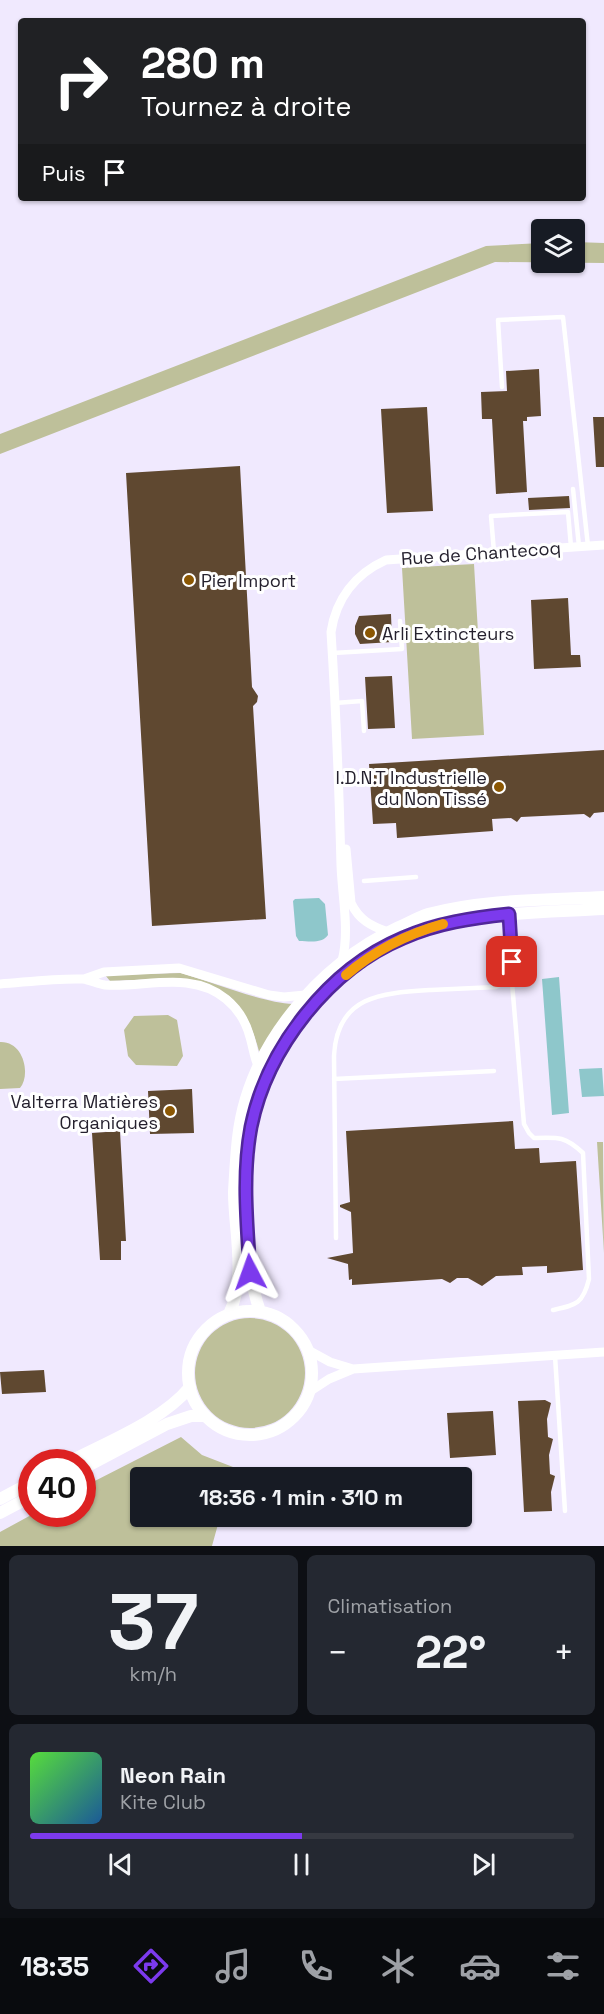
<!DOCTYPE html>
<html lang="fr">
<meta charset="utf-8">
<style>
:root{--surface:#171b24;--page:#242831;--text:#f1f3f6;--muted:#9ea1a6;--line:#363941;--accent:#7c3aed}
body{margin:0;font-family:"Space Grotesk",sans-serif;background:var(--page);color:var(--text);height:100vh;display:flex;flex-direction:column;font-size:22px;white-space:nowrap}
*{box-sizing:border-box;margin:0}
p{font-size:20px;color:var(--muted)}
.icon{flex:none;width:33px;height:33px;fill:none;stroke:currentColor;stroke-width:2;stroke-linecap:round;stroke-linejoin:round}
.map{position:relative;height:1546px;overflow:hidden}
.sheet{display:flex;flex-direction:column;gap:9px;padding:9px;background:#0d0f14;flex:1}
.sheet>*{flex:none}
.hud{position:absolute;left:18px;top:18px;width:568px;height:183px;border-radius:6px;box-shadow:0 2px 4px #0004;background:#202124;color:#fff;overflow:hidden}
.controls{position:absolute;left:531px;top:219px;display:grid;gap:12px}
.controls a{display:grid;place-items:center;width:54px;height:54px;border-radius:6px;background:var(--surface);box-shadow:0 2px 4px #0004;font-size:30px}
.speed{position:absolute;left:18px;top:1449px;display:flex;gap:12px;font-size:30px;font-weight:700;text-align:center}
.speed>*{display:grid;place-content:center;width:78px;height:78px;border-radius:50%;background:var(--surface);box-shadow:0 2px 4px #0004;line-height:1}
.speed .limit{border:9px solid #d22;background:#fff;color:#111}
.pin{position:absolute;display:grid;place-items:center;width:51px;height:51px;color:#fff;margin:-26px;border-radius:12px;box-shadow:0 3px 9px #0006}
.me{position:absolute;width:66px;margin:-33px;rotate:356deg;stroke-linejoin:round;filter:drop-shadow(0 0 4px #0008)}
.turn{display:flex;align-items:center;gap:21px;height:126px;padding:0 24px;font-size:27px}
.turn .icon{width:78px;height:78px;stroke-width:2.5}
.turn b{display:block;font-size:42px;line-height:51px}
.then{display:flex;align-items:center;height:57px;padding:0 24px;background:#0003;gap:12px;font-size:22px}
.big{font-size:45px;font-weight:800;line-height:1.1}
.sheet .widget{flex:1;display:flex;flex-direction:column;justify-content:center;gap:9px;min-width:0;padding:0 21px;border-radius:9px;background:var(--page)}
.sheet .dial{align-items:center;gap:0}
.dial b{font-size:78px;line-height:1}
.song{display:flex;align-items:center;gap:18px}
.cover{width:72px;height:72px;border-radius:9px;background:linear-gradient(135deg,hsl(110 70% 55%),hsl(210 70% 35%))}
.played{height:6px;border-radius:3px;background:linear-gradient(90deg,var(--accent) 50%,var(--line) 50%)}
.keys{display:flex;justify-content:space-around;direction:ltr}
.heat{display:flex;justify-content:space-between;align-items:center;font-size:33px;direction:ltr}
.sheet .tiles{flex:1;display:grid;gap:9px;grid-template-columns:1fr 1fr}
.widget:last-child{grid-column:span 2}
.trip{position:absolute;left:130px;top:1467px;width:342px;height:60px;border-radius:6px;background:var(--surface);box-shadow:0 2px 4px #0004;font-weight:800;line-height:60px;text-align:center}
.dock{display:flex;height:96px;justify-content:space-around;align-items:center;background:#090b0e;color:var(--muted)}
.dock .icon{width:42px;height:42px}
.dock .active{color:var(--accent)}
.dock b{font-size:27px;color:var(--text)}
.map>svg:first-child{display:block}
</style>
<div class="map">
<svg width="604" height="1546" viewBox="0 0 604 1546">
<rect width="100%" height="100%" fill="#f0e9fe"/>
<!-- green -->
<path fill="#bec09a" d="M575 242 604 243V263L495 262 0 454V434L486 246 541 243 542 262H574Z
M474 564 484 735 412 739 402 568Z
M181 973C212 982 263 1003 293 1004L260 1055C254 1032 247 1012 229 996L156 979 110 981 105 975Z
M168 1015 177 1020 183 1056 177 1066 136 1065 128 1056 124 1030 134 1016Z
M0 1042C24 1041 31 1075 20 1088L0 1089Z
M597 1142H603L604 1253Z
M195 1373a55 55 0 1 1 110 0a55 55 0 1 1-110 0Z
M181 1437 202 1455 233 1467 230 1477 141 1478V1516L220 1517 212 1546H0V1532L33 1514H82L83 1487Z"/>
<!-- water -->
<path fill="#8ec7cb" d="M319 898 325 904 328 935C322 944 309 941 299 941L296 936 293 901 295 899Z
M559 977 569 1113 552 1115 542 979Z
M602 1068 604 1096 582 1097 579 1069Z"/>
<!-- building -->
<path fill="#5f4830" d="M539 369 541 416 527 417V421H523L527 492 496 494 492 419H482L481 392 507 391 506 371Z
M427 407 433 511 387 513 381 409Z
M593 417H604V467H596Z
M240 466 252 687 258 696 257 702 253 706 266 919 152 926 126 473Z
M569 496 570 508 529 510 528 498Z
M568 598 571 655H580L581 667 534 669 531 600Z
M391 614 392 642 360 644 355 634V626L359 616Z
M392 676 395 728 368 729 365 677Z
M604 750V812L594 813 590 818 584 814 521 817 517 822 511 818 492 819 493 831 397 838 396 823 373 824 369 764Z
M192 1089 194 1133 150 1134 148 1091Z
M513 1121 515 1149 539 1148 540 1163 576 1161 583 1270 547 1273V1266L522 1267 523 1275 496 1276 482 1286 468 1278H457L450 1283 442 1279 352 1285V1279L349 1280 348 1264 327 1258 353 1253 351 1212 340 1207V1205L350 1202 346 1131Z
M120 1131 126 1241H121V1260H100L92 1133Z
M44 1370 46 1392 2 1394 0 1372Z
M545 1400 551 1403 547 1419 548 1437 553 1439 549 1455 550 1474 555 1476 551 1492 552 1511 524 1512 518 1401Z
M493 1411 496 1455 450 1458 447 1413Z"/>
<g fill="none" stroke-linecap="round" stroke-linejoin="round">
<!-- service -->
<path stroke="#fff" stroke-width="4.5" d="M502 387 498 320 563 317 588 546
M573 489 579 546
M494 552 491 516 568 512 571 547
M333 653 402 649 400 621
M335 703 362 701 364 731
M364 881 416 877
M511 971 524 1124 529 1133 534 1138C558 1137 565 1136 583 1153L589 1279C583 1304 576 1305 553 1310
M334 1079 494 1071
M336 1238 334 1056C337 995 382 993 431 990 453 989 474 988 496 987 521 976 510 937 509 914
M555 1356 565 1511"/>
<!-- minor -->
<path stroke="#fff" stroke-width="9" d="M346 849 351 903C359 920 371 926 388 932
M342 961C350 931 342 896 341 865 339 787 336 710 331 632 336 599 355 574 386 560L604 545
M84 979 104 972 179 968 269 995 284 997 305 995
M0 984C27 982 56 978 83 979 90 980 98 984 105 985 145 988 191 970 226 999 237 1008 246 1022 250 1037 253 1047 254 1058 259 1068
M308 1350 330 1362 353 1369
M309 1392 329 1379 353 1369 604 1352"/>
<!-- tertiary -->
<path stroke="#fff" stroke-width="12" d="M260 1311C250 1284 249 1258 247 1230 241 1130 261 1044 342 978 360 963 380 947 403 938 466 911 537 913 604 909
M188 1373a62 62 0 1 1 124 0a62 62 0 1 1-124 0Z
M229 1314C247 1277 234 1231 234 1192 235 1175 236 1156 238 1138 248 1047 318 965 399 927 409 923 418 917 428 914 485 899 546 900 604 897
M69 1462C107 1442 162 1421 190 1387
M82 1469 167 1424 191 1416H205
M0 1499 32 1482
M0 1513 32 1496"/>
</g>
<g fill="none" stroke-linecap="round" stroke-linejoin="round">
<!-- route casing -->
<g stroke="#51269a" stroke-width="15">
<path id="route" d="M250 1272C247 1223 242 1175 251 1127 267 1048 329 969 403 938 437 923 472 918 509 914L512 962"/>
</g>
<!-- route -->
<use href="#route" stroke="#7c3aed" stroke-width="10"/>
<!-- slow -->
<path stroke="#f59e0b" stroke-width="10" d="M346 975C374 951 407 934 443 924"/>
</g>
<!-- markers -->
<g fill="#8b5703" stroke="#fff" stroke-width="2">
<circle cx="189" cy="580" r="6"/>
<circle cx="370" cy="633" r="6"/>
<circle cx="499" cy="787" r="6"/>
<circle cx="170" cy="1111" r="6"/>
</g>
<g text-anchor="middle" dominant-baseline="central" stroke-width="6" stroke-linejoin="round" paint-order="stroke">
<!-- street labels -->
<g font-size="18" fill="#25212e" stroke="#fff">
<text transform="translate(481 553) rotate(-4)">Rue de Chantecoq</text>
</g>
<!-- poi labels -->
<g font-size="18" fill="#25212e" stroke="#fff" text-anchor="start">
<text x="201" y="580">Pier Import</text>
<text x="382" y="633">Arli Extincteurs</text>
<text x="487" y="777" text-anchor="end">I.D.N.T Industrielle<tspan x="487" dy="21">du Non Tissé</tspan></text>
<text x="158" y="1101" text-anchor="end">Valterra Matières<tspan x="158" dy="21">Organiques</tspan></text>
</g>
</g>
</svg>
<div class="controls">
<a><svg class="icon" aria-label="layers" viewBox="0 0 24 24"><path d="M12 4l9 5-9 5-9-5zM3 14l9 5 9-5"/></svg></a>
</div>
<div class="speed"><div class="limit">40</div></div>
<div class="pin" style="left:512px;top:962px;background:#d93025"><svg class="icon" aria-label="arrive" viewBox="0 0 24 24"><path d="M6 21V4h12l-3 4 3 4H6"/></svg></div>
<svg class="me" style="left:250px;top:1272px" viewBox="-20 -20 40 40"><path d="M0-17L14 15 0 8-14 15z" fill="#7c3aed" stroke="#fff" stroke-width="4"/></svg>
<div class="trip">18:36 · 1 min · 310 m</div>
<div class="hud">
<div class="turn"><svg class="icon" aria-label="right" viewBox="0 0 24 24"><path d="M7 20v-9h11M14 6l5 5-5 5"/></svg><div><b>280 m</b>Tournez à droite</div></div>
<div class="then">Puis<svg class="icon" aria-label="arrive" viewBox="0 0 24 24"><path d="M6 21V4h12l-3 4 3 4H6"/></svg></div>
</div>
</div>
<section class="sheet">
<div class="tiles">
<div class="widget dial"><b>37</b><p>km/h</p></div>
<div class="widget"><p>Climatisation</p>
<div class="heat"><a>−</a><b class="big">22°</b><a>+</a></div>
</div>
<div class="widget">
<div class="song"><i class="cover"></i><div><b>Neon Rain</b><p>Kite Club</p></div></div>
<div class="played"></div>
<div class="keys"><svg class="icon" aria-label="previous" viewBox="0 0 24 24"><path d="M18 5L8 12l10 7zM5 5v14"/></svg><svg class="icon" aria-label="pause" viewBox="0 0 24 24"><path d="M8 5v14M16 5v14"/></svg><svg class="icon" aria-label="next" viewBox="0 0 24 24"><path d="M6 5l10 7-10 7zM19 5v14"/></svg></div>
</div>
</div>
</section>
<nav class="dock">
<b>18:35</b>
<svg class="icon active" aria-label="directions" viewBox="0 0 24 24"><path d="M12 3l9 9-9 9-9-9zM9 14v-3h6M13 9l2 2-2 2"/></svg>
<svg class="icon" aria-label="music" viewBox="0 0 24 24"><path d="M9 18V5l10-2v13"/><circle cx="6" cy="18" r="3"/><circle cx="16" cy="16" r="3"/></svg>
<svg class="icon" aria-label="phone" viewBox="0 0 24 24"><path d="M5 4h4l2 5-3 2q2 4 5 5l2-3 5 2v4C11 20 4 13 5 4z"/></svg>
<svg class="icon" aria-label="climate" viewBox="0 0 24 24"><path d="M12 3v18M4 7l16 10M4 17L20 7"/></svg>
<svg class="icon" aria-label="car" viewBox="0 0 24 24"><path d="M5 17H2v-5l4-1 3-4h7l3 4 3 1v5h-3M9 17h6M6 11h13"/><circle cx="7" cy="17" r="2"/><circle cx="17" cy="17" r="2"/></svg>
<svg class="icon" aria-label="filters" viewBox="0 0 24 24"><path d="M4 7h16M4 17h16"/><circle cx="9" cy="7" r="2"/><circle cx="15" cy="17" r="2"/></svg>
</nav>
